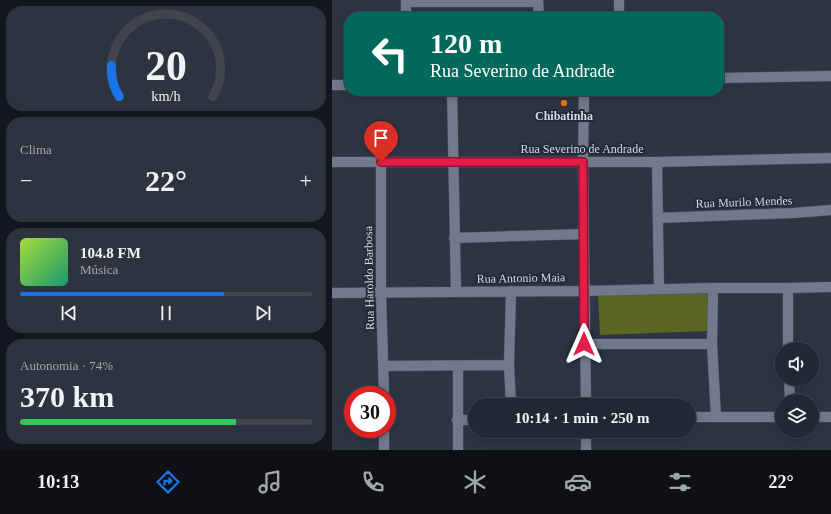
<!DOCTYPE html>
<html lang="pt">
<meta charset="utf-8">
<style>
:root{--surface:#222833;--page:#2e343f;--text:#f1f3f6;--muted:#a2a6ac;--line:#3f444e;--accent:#1a73e8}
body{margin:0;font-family:"Times New Roman",serif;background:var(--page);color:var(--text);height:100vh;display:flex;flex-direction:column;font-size:15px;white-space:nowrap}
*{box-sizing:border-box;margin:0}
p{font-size:13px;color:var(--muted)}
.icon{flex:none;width:22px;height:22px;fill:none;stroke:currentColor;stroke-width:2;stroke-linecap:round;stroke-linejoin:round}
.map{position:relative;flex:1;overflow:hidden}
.details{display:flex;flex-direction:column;gap:6px;padding:6px;background:#13161c;width:332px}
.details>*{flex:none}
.top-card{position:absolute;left:12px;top:12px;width:380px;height:84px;border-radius:16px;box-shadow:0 2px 10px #0003,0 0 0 1px var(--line);background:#00695c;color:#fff;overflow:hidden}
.controls{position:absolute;left:443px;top:342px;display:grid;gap:8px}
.controls a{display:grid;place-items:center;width:44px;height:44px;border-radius:50%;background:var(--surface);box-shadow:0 2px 10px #0003,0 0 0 1px var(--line);font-size:20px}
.speed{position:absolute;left:12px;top:386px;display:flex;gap:8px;font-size:20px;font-weight:700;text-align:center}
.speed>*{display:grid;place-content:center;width:52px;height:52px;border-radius:50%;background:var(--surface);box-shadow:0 2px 10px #0003,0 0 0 1px var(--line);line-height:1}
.speed .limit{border:6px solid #d22;background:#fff;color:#111}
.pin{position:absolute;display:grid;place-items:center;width:34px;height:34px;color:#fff;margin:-41px -17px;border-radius:50% 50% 50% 0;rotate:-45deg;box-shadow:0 0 4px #0007}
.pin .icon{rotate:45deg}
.me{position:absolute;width:44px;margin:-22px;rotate:0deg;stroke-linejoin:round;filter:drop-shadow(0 0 3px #0008)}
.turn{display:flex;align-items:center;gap:14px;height:84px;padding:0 20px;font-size:18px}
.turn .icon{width:52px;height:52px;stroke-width:2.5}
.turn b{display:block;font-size:28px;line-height:34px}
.big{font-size:30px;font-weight:700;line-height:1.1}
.details .tile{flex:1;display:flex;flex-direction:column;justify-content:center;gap:6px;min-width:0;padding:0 14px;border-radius:16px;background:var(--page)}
.details .dial{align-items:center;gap:0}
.dial svg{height:104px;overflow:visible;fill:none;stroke:var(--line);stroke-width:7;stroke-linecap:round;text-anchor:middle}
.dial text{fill:var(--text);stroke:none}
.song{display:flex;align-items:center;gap:12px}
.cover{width:48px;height:48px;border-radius:6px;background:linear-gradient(135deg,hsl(80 70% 55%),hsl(160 70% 35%))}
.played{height:4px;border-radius:2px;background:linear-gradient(90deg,var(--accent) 70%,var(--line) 70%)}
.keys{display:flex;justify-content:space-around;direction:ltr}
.heat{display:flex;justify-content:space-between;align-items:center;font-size:22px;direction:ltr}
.charge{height:6px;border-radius:3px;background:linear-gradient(90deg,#34c759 74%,var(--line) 0)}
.trip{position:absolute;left:136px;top:398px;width:228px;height:40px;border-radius:20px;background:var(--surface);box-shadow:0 2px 10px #0003,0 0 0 1px var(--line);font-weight:700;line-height:40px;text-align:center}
.dock{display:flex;height:64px;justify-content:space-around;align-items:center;background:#0e1014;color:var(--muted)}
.dock .icon{width:28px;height:28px}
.dock .selected{color:var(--accent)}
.dock b{font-size:18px;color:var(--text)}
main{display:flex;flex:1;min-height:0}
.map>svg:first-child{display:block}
</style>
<main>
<section class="details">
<div class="tile dial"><svg viewBox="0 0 100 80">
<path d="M14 69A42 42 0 1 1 86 69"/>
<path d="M14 69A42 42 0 0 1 8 45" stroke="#1a73e8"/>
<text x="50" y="56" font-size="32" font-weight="700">20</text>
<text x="50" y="72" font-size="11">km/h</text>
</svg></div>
<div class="tile"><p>Clima</p>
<div class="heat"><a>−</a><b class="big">22°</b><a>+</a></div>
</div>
<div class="tile">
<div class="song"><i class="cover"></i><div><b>104.8 FM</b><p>Música</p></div></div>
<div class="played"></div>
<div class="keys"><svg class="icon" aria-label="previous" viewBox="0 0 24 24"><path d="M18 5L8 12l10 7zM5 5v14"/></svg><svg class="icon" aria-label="pause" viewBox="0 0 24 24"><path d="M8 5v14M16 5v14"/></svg><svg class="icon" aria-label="next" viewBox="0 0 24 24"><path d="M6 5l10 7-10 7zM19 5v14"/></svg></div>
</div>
<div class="tile"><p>Autonomia · 74%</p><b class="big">370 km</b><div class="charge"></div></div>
</section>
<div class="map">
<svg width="499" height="450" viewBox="0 0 499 450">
<rect width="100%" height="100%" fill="#2d3544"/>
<!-- green -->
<path fill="#5a6622" d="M375 291 376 331 268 335 266 295Z"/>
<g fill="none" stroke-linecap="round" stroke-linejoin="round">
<!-- street casing -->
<g stroke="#4a525e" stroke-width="11">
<path id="street" d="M206 0 207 17
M74 2H206
M74 17V0
M387 78 499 76
M120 91 124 292
M252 91 251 162 254 405
M0 162H325L499 158
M49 162V293L52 395
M325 162 327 289
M326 218 461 213 499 210
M122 238 252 234
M381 288 380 344 384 417
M456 288V349
M179 291 177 365 179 405
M0 293 252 291 381 288H456L499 287
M252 344H380
M51 366 177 365
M457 379 458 401
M357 417H450
M480 417H499
M125 420H143
M52 429V450
M254 431V450
M126 450V366"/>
</g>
<!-- secondary casing -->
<g stroke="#4a525e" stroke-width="11">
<path id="secondary" d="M287 17V0
M0 85H17"/>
</g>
<!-- street -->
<use href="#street" stroke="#717a8b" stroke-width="10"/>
<!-- secondary -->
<use href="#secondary" stroke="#717a8b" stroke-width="10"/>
</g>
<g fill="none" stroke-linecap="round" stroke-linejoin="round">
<!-- route casing -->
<g stroke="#92132f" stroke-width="10">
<path id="route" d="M49 162H251L252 344"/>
</g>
<!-- route -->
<use href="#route" stroke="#e11d48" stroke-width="7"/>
</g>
<!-- markers -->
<circle fill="#e8710a" stroke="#232b3a" stroke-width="1.5" cx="232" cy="103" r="4"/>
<g text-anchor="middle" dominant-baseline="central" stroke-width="4" stroke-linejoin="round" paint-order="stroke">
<!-- poi labels -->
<g font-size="12" font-weight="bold" fill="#d4dae3" stroke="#232b3a">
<text x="232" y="116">Chibatinha</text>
</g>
<!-- street labels -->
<g font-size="12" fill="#d4dae3" stroke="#232b3a">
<text x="250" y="149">Rua Severino de Andrade</text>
<text transform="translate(412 202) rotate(-2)">Rua Murilo Mendes</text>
<text transform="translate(37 278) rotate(-91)">Rua Haroldo Barbosa</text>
<text transform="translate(189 278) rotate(-1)">Rua Antonio Maia</text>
</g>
</g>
</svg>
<div class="controls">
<a><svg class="icon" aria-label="sound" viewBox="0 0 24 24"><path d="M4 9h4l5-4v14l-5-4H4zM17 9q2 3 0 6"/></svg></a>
<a><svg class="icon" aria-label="layers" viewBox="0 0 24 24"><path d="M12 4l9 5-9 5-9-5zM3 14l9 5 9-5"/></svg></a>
</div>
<div class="speed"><div class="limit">30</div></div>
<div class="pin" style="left:49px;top:162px;background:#d93025"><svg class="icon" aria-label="arrive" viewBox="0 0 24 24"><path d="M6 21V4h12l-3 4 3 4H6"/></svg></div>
<svg class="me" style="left:252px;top:344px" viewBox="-20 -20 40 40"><path d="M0-17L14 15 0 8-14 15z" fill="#e11d48" stroke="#fff" stroke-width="4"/></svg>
<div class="trip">10:14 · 1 min · 250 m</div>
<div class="top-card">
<div class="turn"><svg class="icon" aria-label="left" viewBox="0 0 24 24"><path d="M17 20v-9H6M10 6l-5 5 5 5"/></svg><div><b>120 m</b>Rua Severino de Andrade</div></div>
</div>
</div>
</main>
<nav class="dock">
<b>10:13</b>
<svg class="icon selected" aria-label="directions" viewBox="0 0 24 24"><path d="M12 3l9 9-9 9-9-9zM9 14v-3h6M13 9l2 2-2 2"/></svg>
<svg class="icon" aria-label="music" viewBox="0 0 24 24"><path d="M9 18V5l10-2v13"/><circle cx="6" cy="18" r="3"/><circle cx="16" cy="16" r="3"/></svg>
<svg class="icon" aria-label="phone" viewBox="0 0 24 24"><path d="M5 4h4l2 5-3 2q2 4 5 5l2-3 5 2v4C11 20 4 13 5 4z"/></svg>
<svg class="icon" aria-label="climate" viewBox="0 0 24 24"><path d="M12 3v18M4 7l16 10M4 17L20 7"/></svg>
<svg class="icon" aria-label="car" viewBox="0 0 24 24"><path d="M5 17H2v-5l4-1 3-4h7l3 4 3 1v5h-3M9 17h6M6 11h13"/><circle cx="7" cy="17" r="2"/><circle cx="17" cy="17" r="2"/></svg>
<svg class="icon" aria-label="filters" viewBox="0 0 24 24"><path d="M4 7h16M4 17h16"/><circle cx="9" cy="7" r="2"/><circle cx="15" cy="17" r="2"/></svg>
<b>22°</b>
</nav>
